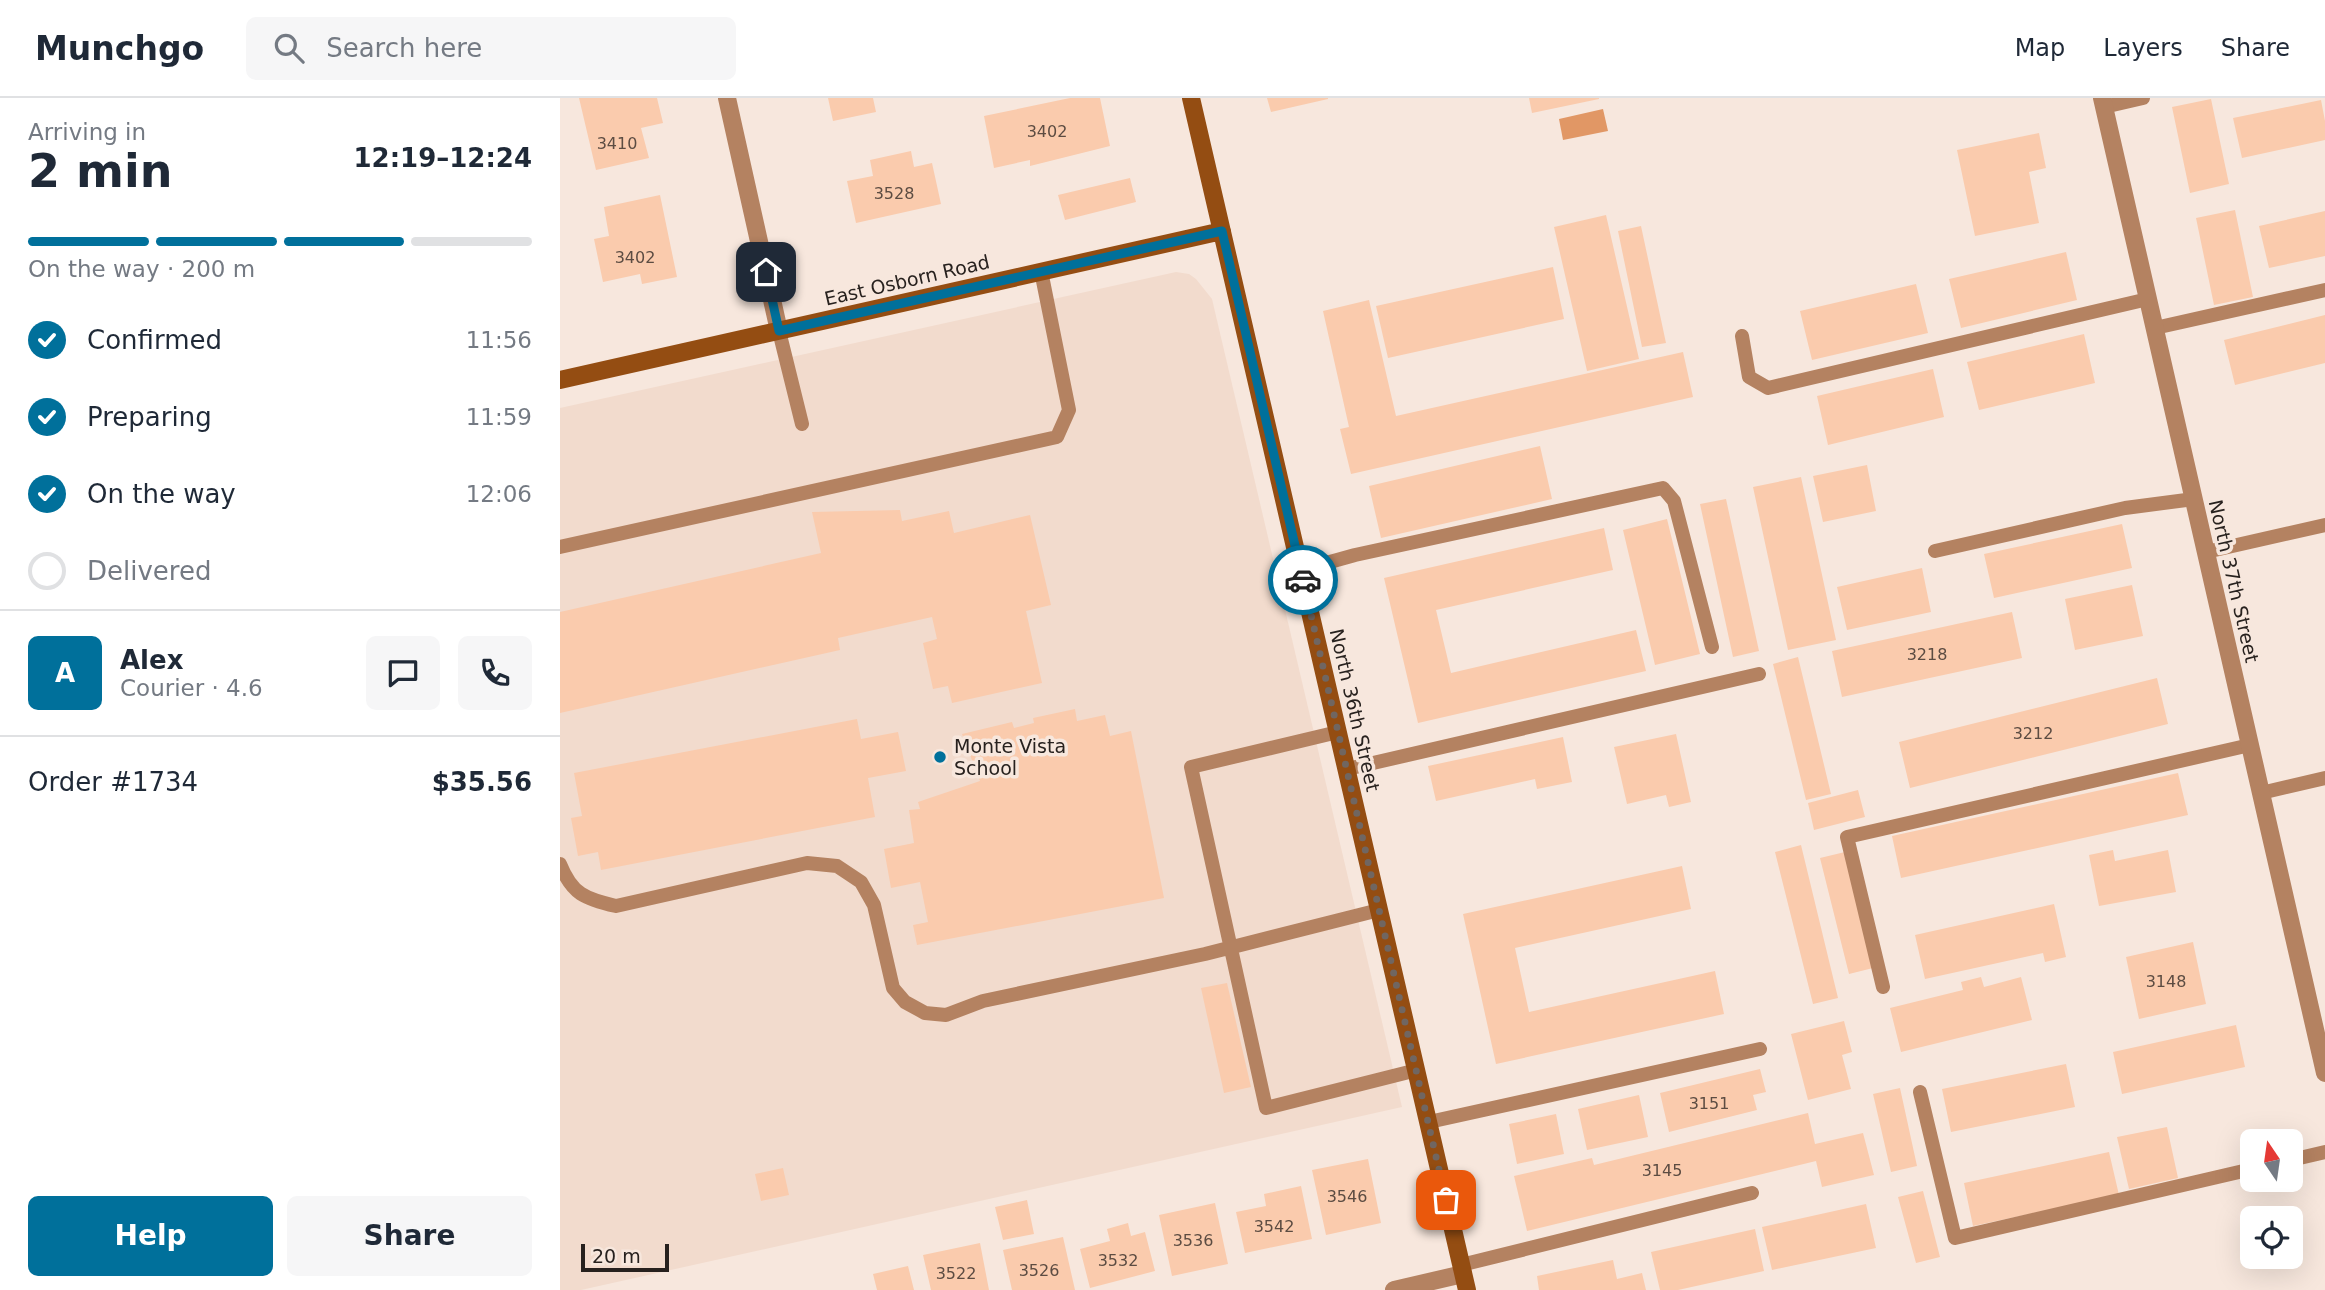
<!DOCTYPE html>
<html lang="en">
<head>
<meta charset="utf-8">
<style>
	:root { --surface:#fff; --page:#f6f6f7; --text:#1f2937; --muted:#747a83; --line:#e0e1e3; --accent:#00709b }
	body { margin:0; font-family:"DejaVu Sans",sans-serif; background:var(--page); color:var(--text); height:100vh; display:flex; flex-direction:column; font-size:26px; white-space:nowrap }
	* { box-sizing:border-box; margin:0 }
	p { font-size:23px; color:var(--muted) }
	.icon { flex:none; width:38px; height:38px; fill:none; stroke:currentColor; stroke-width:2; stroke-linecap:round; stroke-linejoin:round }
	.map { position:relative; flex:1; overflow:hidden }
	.drawer { display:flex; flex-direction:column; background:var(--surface); width:560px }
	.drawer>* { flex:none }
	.needle { width:46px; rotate:347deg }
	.buttons { position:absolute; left:1680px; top:1031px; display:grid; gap:14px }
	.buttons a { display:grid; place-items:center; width:63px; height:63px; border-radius:10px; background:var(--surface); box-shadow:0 7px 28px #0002; font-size:35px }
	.scale { position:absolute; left:21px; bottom:18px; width:88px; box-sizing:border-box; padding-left:7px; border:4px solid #27211e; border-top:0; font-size:19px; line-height:24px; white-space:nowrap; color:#27211e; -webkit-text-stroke:5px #f7e7dd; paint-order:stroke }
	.pin { position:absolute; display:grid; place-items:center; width:60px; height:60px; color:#fff; margin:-30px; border-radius:14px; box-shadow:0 4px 10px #0006 }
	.courier { position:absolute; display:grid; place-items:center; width:70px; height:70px; margin:-35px; border:5px solid #00709b; border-radius:50%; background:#fff; color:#222; box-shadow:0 2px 9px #0007 }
	.headline em { font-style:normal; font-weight:700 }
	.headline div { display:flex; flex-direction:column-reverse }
	.headline { display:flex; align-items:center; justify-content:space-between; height:119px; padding:0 28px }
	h1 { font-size:46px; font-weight:700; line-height:52px }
	.bar { display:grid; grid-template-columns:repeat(4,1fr); gap:10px 7px; align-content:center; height:84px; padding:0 28px }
	.bar i { height:9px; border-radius:5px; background:var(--line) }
	.bar .on { background:var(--accent) }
	.bar p { grid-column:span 4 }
	.line { display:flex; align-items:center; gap:18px; padding:0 28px; border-top:2px solid var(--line) }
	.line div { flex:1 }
	.round { display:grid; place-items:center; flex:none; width:74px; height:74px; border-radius:10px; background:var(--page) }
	ol { padding:0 28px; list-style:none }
	li { display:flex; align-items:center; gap:21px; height:77px }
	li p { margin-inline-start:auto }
	li .icon { padding:7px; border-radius:50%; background:var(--accent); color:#fff; stroke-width:4 }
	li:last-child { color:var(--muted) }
	li i { width:38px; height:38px; border:4px solid var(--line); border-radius:50% }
	.primary-button { display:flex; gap:14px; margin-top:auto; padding:14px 28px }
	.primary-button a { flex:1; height:80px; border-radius:10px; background:var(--accent); color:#fff; font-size:28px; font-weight:700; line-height:80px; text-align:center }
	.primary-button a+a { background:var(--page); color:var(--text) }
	header { display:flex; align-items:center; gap:42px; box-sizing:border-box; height:98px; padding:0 35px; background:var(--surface); border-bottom:2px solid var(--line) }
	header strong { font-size:33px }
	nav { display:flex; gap:38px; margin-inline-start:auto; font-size:24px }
	.search { width:490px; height:63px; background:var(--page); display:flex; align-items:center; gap:18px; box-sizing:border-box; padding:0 24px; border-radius:10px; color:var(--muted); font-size:26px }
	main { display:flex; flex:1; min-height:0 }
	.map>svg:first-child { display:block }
	.built { fill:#f2dbcd }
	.water { fill:#e19765 }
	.building { fill:#facbad }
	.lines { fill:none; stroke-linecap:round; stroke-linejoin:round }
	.service { stroke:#b48261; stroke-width:14 }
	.minor { stroke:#b48261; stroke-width:18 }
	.secondary { stroke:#944d12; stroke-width:18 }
	.done { stroke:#706661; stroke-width:7; stroke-dasharray:0 12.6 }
	.route { stroke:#00709b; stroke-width:9 }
	.poi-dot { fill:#00709b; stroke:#f7e7dd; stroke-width:2.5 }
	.labels { text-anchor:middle; stroke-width:7; stroke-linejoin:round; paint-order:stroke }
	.number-label { font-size:16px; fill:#5c4c42 }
	.street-label { font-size:19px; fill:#27211e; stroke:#f7e7dd }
	.poi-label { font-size:19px; fill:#27211e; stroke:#f7e7dd; text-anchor:start }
</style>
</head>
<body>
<header>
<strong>Munchgo</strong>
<div class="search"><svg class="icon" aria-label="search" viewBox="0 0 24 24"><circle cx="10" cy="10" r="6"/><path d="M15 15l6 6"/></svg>Search here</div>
<nav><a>Map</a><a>Layers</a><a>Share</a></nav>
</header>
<main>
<section class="drawer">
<div class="headline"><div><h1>2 min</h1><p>Arriving in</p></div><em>12:19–12:24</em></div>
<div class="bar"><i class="on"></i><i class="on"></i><i class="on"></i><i></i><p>On the way · 200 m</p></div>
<ol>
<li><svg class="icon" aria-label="check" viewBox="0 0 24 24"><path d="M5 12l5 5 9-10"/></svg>Confirmed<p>11:56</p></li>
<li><svg class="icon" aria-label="check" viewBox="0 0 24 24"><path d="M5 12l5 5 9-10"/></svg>Preparing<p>11:59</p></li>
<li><svg class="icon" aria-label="check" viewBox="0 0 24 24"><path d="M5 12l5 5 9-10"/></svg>On the way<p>12:06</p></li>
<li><i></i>Delivered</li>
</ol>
<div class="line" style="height:126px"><b class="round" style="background:var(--accent);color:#fff">A</b><div><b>Alex</b><p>Courier · 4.6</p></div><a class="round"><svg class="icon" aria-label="chat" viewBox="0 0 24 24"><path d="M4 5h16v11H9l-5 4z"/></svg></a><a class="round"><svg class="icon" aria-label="phone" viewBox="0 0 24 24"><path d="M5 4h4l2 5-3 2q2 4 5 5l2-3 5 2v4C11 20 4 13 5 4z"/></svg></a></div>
<div class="line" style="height:91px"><div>Order #1734</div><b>$35.56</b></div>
<div class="primary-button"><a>Help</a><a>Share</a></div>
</section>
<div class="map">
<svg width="1765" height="1192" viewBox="0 0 1765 1192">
	<rect width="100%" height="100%" fill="#f7e7dd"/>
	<!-- built -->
	<path class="built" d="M 616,174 L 629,176 L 636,181 L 652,201 L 842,1009 L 21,1192 L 0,1192 L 0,310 Z"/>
	<!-- water -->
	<path class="water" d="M 1043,11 L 1048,33 L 1003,42 L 999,21 Z"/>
	<!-- building -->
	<path class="building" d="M 19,0 L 97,0 L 103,25 L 81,30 L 89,60 L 36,72 Z
		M 268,0 L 313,0 L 316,14 L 273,23 Z
		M 510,0 L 540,0 L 550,48 L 470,68 L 470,62 L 434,70 L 424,18 Z
		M 707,0 L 768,0 L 768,1 L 711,14 Z
		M 969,0 L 1039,0 L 1039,1 L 972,15 Z
		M 1651,1 L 1669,86 L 1630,95 L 1612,9 Z
		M 1761,2 L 1765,23 L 1765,42 L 1682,60 L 1673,20 Z
		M 1479,35 L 1486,70 L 1469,74 L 1479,125 L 1415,138 L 1397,52 Z
		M 351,53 L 354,69 L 372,65 L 381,106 L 296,125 L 287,83 L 313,78 L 310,62 Z
		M 570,80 L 576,104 L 505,122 L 498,97 Z
		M 100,97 L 117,179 L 82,186 L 80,176 L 43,184 L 34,141 L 49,138 L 44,109 Z
		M 1675,112 L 1693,199 L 1654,207 L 1636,120 Z
		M 1765,113 L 1765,158 L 1709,170 L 1699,128 Z
		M 1046,117 L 1079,261 L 1027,273 L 994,129 Z
		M 1081,128 L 1106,245 L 1082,249 L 1058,133 Z
		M 1506,154 L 1517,202 L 1401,230 L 1389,181 Z
		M 993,169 L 1004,221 L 828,260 L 816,208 Z
		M 1356,186 L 1368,235 L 1252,262 L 1240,213 Z
		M 809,202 L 836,318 L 1123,254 L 1133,299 L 791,376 L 780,331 L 789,329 L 763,213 Z
		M 1765,217 L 1765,265 L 1675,287 L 1664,242 Z
		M 1524,236 L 1535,285 L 1419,312 L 1407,264 Z
		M 1373,271 L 1384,319 L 1268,347 L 1257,298 Z
		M 980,348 L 992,401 L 821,440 L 809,388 Z
		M 1307,367 L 1316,413 L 1263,424 L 1253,378 Z
		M 1241,379 L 1276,542 L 1228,552 L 1193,389 Z
		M 1166,401 L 1199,553 L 1173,559 L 1140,406 Z
		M 340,412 L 342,423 L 389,413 L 394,435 L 470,417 L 491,507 L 466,513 L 482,585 L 392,605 L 388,588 L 373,591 L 363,545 L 377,541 L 372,519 L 278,540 L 280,552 L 0,615 L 0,514 L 261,455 L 252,414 Z
		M 1107,421 L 1140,556 L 1095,567 L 1063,432 Z
		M 1562,426 L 1572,470 L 1434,500 L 1424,456 Z
		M 1044,430 L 1053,472 L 876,512 L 891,575 L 1076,532 L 1086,573 L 858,625 L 824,480 Z
		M 1362,470 L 1371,514 L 1287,532 L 1277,489 Z
		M 1572,487 L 1583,538 L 1515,552 L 1505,501 Z
		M 1452,514 L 1462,560 L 1282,599 L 1272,553 Z
		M 1238,559 L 1271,696 L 1246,702 L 1213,566 Z
		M 1597,580 L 1608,626 L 1350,690 L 1339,644 Z
		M 515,611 L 517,623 L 545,617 L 550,638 L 571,633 L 604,800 L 357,847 L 353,827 L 368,824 L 360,784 L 331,790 L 324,751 L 354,745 L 349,712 L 360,711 L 358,704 L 420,683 L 402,636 L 452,624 L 454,630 L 474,625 L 473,620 Z
		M 297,621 L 301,641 L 338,634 L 346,673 L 308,680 L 315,719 L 41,772 L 38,754 L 18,758 L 11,720 L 22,718 L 14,675 Z
		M 1116,636 L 1131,704 L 1109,709 L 1106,697 L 1067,706 L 1054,649 Z
		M 1003,639 L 1012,684 L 977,691 L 975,681 L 876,703 L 868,668 Z
		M 1618,675 L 1628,717 L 1341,780 L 1332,738 Z
		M 1298,692 L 1305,719 L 1254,732 L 1248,705 Z
		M 1241,747 L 1278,900 L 1253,906 L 1215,754 Z
		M 1553,752 L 1555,763 L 1608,752 L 1616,794 L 1539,808 L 1529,757 Z
		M 1285,754 L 1313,870 L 1289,876 L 1260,760 Z
		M 1122,768 L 1131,811 L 955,850 L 969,914 L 1155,873 L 1164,916 L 936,966 L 903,816 Z
		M 1494,806 L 1506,859 L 1485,864 L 1483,855 L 1365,881 L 1355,837 Z
		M 1633,844 L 1646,906 L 1579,921 L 1566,859 Z
		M 1421,879 L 1424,889 L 1461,879 L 1472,922 L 1341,954 L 1330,910 L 1403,892 L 1401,884 Z
		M 667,885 L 691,989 L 664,995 L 641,890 Z
		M 1284,923 L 1292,954 L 1282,957 L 1291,991 L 1248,1002 L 1231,936 Z
		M 1676,927 L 1685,969 L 1562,996 L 1553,954 Z
		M 1506,966 L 1515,1009 L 1391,1034 L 1382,991 Z
		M 1200,971 L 1206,994 L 1193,997 L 1197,1012 L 1109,1034 L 1100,995 Z
		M 1340,990 L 1357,1068 L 1331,1074 L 1313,996 Z
		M 1079,997 L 1088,1039 L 1027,1052 L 1018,1011 Z
		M 1248,1015 L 1255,1046 L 1303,1035 L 1314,1077 L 1262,1089 L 1256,1063 L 967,1133 L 954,1078 L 1032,1060 L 1034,1067 Z
		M 996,1016 L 1004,1056 L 957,1066 L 949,1026 Z
		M 1607,1029 L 1618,1080 L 1569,1091 L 1557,1039 Z
		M 1549,1054 L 1559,1097 L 1413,1128 L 1404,1085 Z
		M 808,1061 L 821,1125 L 766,1137 L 752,1072 Z
		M 223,1070 L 229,1097 L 201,1103 L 195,1076 Z
		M 741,1088 L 752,1141 L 685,1155 L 676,1114 L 706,1108 L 704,1096 Z
		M 1363,1093 L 1380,1159 L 1356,1165 L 1338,1099 Z
		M 467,1102 L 474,1136 L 443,1142 L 435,1109 Z
		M 655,1105 L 668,1166 L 612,1178 L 599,1117 Z
		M 1306,1106 L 1316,1150 L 1212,1172 L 1202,1129 Z
		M 568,1125 L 571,1138 L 585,1134 L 595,1173 L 530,1190 L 520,1151 L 550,1143 L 547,1131 Z
		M 1195,1131 L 1204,1173 L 1118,1192 L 1100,1192 L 1091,1154 Z
		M 503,1139 L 515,1192 L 452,1192 L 443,1152 Z
		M 420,1145 L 429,1192 L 371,1192 L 363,1157 Z
		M 1053,1162 L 1057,1181 L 1082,1175 L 1086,1192 L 979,1192 L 977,1178 Z
		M 348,1168 L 354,1192 L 317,1192 L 313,1176 Z"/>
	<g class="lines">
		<!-- service -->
		<path class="service" d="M 1544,9 L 1583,0
			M 1595,230 L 1765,192
			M 219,233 L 242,326
			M 1182,238 L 1189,279 L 1208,290 L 1588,201
			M 0,449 L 497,339 L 509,312 L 481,173
			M 1375,453 L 1565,410 L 1634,401
			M 1646,454 L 1765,427
			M 741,472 L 795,457 L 1103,390 L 1114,403 L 1152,549
			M 778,634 L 631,669 L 706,1010 L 857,972
			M 787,671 L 1199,576
			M 1701,695 L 1765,680
			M 0,766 C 12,796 25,801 56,808 L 247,765 L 277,768 L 301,784 L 314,807 L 333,890 L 345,904 L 365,915 L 386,917 L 423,903 L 645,856 L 819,812
			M 1323,889 L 1287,739 L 1690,647
			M 1360,994 L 1395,1140 L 1692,1071
			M 869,1024 L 1200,951
			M 1731,1062 L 1765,1054
			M 901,1167 L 1192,1095"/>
		<!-- minor -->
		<path class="minor" d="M 167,0 L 219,233
			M 1542,0 L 1765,975
			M 834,1192 L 903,1176"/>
		<!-- secondary -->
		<path class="secondary" d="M 631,0 L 907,1192
			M 0,282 L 662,133"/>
	</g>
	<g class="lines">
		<!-- done -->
		<path class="done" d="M 743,482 L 886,1102"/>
		<!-- route -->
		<path class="route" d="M 206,174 L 219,233 L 662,133 L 743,482"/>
	</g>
	<!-- markers -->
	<circle class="poi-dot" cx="380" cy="659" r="7"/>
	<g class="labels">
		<!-- number labels -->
		<g class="number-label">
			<text x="487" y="39">3402</text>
			<text x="57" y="51">3410</text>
			<text x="334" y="101">3528</text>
			<text x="75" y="165">3402</text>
			<text x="1367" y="562">3218</text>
			<text x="1473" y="641">3212</text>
			<text x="1606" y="889">3148</text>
			<text x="1149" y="1011">3151</text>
			<text x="1102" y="1078">3145</text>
			<text x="787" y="1104">3546</text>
			<text x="714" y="1134">3542</text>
			<text x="633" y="1148">3536</text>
			<text x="558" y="1168">3532</text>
			<text x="479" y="1178">3526</text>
			<text x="396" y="1181">3522</text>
		</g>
		<!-- street labels -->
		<g class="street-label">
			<text transform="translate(347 182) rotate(-13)" y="7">East Osborn Road</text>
			<text transform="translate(1674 483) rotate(77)" y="7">North 37th Street</text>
			<text transform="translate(795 612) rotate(77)" y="7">North 36th Street</text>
		</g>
		<!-- poi labels -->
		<g class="poi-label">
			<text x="394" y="655">Monte Vista<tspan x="394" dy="22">School</tspan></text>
		</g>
	</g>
</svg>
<div class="buttons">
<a><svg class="needle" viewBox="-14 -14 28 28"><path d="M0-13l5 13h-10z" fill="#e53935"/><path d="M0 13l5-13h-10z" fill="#747a83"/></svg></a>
<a><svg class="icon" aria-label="locate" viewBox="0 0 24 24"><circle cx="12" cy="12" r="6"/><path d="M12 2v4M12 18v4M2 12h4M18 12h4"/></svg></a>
</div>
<div class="scale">20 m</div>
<div class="pin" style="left:886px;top:1102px;background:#ea580c"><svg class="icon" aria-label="bag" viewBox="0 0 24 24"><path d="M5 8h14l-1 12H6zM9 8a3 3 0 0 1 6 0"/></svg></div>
<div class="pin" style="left:206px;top:174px;background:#1f2937"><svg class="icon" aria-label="home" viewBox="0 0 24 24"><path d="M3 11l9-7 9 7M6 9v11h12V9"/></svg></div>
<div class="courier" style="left:743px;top:482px"><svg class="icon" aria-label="car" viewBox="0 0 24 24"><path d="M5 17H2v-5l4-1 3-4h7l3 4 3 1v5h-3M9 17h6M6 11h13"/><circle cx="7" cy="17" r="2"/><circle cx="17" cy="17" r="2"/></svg></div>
</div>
</main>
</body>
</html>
